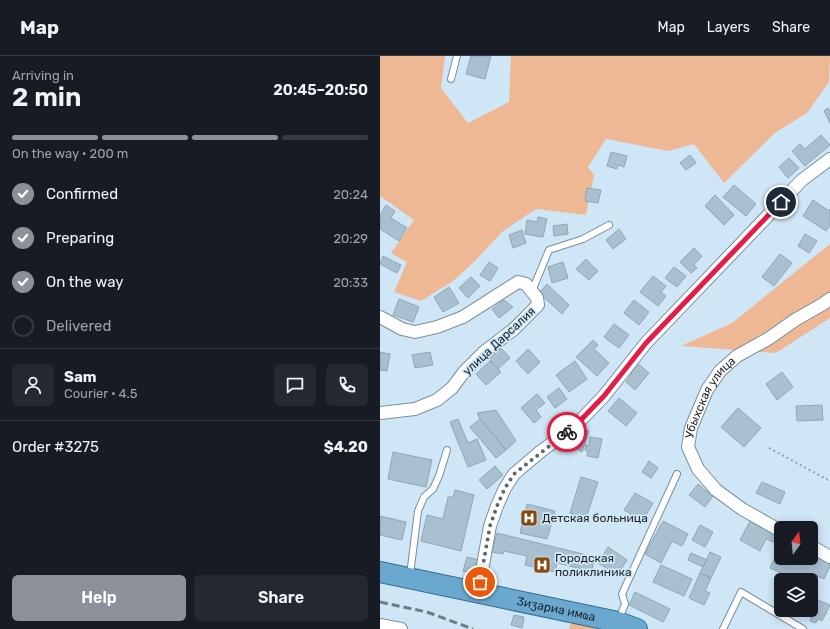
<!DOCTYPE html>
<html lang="en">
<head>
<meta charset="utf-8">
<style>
	:root { --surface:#171b24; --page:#242831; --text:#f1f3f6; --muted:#9ea1a6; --line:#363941; --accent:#8c9099 }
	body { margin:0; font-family:Rubik,sans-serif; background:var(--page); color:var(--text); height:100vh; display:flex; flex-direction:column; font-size:15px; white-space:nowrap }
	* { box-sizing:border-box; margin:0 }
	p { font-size:13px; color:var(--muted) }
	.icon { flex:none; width:22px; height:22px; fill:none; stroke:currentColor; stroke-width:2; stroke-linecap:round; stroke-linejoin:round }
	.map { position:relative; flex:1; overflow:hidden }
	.side { display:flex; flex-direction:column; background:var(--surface); width:380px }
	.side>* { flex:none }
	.needle { width:26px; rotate:15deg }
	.buttons { position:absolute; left:394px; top:465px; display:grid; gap:8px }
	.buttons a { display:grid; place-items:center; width:44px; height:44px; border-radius:6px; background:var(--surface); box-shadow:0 2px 10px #0003; font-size:20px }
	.pin { position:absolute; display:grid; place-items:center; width:34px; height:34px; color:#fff; margin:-17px; border:2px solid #fff; border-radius:50%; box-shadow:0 1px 4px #0007 }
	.courier { position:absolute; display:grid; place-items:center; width:40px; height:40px; margin:-20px; border:3px solid #e11d48; border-radius:50%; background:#fff; color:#222; box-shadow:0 1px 5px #0007 }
	.summary em { font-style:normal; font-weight:600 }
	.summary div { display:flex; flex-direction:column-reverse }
	.summary { display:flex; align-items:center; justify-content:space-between; height:68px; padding:0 12px }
	h1 { font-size:26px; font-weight:600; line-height:30px }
	.bar { display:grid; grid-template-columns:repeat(4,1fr); gap:6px 4px; align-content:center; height:48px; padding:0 12px }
	.bar i { height:5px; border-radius:3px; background:var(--line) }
	.bar .current { background:var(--accent) }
	.bar p { grid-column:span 4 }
	.line { display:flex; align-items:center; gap:10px; padding:0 12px; border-top:1px solid var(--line) }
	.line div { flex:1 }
	.round { display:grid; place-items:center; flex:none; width:42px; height:42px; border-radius:6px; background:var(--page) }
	ol { padding:0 12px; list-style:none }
	li { display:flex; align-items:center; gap:12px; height:44px }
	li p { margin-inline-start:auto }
	li .icon { padding:4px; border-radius:50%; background:var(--accent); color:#fff; stroke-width:4 }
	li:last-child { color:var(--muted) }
	li i { width:22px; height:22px; border:2px solid var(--line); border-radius:50% }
	.cta { display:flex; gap:8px; margin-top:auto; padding:8px 12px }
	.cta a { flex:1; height:46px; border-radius:6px; background:var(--accent); color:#fff; font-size:16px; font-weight:600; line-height:46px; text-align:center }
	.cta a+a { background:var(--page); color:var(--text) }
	header { display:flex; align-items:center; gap:24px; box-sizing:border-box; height:56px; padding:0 20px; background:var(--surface); border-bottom:1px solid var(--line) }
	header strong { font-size:19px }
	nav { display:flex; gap:22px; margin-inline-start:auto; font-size:14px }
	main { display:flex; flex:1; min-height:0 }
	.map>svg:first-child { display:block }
	.green { fill:#efb894 }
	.building { fill:#a9c0d1; stroke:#90a6b6 }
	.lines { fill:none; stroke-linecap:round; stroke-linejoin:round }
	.service-casing { stroke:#798f9e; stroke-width:8 }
	.minor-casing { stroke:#798f9e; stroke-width:14 }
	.trunk-casing { stroke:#366c8d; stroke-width:22 }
	.path { stroke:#8ea0ad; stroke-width:2; stroke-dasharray:2 3; stroke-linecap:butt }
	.service { stroke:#fff; stroke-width:6 }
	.minor { stroke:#fff; stroke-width:12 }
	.trunk { stroke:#6aa8cf; stroke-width:20 }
	.rail { stroke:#6d7d88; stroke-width:3; stroke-dasharray:8 4; stroke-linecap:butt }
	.done { stroke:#5a6872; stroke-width:4; stroke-dasharray:0 7.2 }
	.route { stroke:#e11d48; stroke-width:5 }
	.labels { text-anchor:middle; stroke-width:3.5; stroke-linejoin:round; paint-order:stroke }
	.street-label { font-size:12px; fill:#1b242a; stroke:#cfe6f7 }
	.poi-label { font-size:12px; fill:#1b242a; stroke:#cfe6f7; text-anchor:start }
</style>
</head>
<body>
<header>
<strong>Map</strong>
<nav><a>Map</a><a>Layers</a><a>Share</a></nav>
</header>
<main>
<section class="side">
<div class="summary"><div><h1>2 min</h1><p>Arriving in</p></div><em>20:45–20:50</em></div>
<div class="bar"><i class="current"></i><i class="current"></i><i class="current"></i><i></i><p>On the way · 200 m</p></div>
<ol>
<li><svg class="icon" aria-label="check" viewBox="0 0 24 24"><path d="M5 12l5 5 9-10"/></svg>Confirmed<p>20:24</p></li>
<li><svg class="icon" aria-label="check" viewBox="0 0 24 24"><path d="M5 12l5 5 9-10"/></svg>Preparing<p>20:29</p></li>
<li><svg class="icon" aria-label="check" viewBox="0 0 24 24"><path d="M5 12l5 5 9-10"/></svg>On the way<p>20:33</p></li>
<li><i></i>Delivered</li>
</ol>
<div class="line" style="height:72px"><a class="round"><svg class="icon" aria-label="person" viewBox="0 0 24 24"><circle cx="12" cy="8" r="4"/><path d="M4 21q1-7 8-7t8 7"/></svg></a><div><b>Sam</b><p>Courier · 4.5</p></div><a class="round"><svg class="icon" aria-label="chat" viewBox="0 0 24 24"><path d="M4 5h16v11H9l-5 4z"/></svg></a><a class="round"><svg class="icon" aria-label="phone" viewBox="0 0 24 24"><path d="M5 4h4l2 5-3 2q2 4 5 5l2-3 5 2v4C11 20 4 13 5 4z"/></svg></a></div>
<div class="line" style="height:52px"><div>Order #3275</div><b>$4.20</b></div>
<div class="cta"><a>Help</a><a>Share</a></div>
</section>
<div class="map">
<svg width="450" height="573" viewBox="0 0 450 573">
	<rect width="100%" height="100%" fill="#cfe6f7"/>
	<!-- green -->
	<path class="green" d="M 0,0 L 65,0 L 61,32 L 88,67 L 129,46 L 131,0 L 450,0 L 449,26 L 427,57 L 396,76 L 344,127 L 314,88 L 288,95 L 226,83 L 208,111 L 214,119 L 206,159 L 156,153 L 123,175 L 94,206 L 73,225 L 41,245 L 14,236 L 27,206 L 11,197 L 34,164 L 0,140 Z
		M 450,188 L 450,262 L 396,297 L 301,290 L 352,267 Z
		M 192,563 L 226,573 L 189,573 Z"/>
	<!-- building -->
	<path class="building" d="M 91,0 L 111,0 L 105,23 L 86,18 Z
		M 448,52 L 450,55 L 450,67 L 444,55 Z
		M 441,79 L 450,89 L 425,110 L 412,95 L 420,88 L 425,93 Z
		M 231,96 L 247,100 L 244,111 L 238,109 L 237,113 L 227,110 Z
		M 310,99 L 316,107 L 306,114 L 300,107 Z
		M 409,102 L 419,112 L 408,122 L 399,111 Z
		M 354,129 L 376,148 L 366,160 L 343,141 Z
		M 207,132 L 221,134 L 218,147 L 205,145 Z
		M 335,139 L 354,159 L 344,169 L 325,150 Z
		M 433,144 L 449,155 L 450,153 L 450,169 L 446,175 L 423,160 Z
		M 6,149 L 15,155 L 11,162 L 27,172 L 19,185 L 0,173 L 0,159 Z
		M 158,161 L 167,163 L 163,181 L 145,178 L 147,164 L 157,166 Z
		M 187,168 L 188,178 L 174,180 L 173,170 Z
		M 239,173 L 246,183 L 233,193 L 226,184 Z
		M 142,174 L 146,187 L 133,192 L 129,179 Z
		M 425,178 L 437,185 L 429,197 L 418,190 Z
		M 314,192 L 322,200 L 314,209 L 317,212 L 311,217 L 300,206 Z
		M 400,198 L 412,207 L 394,230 L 382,221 Z
		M 3,200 L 21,209 L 17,217 L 0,208 Z
		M 206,203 L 218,215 L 209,224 L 196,213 Z
		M 109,206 L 118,212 L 110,225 L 100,219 Z
		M 183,206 L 188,222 L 172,227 L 168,211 Z
		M 294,211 L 306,220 L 297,231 L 285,222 Z
		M 273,220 L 286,230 L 281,236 L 286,240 L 278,250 L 260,236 Z
		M 91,221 L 100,230 L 88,242 L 79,232 Z
		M 167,228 L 189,249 L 182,258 L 159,237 Z
		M 69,231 L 79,247 L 63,256 L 54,241 Z
		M 19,243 L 39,251 L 33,266 L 13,259 Z
		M 124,244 L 133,251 L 119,262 L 112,253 Z
		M 254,244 L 269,256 L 259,269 L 244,257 Z
		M 234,268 L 249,279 L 239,292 L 224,281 Z
		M 213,284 L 218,289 L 214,293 L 229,307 L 217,320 L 196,301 Z
		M 121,292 L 130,302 L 118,313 L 109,303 Z
		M 148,293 L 160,306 L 148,318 L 136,305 Z
		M 0,296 L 10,298 L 7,315 L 0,314 Z
		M 50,296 L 53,309 L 35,312 L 32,299 Z
		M 110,305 L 121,316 L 106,329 L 96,318 Z
		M 195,305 L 207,323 L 189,336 L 176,319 Z
		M 257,307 L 269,317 L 255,334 L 246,326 L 252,317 L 250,315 Z
		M 402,316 L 413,331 L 397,344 L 386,328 Z
		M 179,332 L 187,343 L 175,352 L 167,341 Z
		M 157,338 L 165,347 L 156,354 L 161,361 L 154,367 L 141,352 Z
		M 239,342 L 257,357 L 246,370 L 228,355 Z
		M 442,349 L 443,364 L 417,365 L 416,350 Z
		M 358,352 L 381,372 L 364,391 L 341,371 Z
		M 116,354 L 136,385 L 126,394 L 100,363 L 97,357 Z
		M 78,363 L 88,387 L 97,383 L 106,404 L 88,411 L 70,366 Z
		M 100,363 L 126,394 L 116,402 L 90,371 Z
		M 198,371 L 209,375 L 202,396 L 185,385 Z
		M 210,381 L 222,383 L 218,402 L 207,400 L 208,395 L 205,394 L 206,389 L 209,390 Z
		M 13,396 L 52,404 L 46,431 L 8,423 Z
		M 269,405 L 278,412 L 271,422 L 262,416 Z
		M 115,410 L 123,419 L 107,433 L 99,424 Z
		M 201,421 L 218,426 L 206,462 L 190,457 Z
		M 382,426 L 405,436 L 400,448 L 376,437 Z
		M 318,428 L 333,440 L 325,451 L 309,439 Z
		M 75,434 L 94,439 L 81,495 L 41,485 L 47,459 L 63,463 L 68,441 L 73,441 Z
		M 255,437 L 273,447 L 266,459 L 263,457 L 260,464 L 244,454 Z
		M 147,448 L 175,455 L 167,483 L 140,477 Z
		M 0,460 L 26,466 L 22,484 L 0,479 Z
		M 283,465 L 308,478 L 302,490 L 292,485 L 281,507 L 265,498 Z
		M 370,465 L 397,479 L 393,486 L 386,483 L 380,495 L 360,484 Z
		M 320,469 L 333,476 L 325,491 L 312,484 Z
		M 117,477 L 215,501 L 210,520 L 201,518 L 202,513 L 177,507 L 175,516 L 145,509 L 147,500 L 124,495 L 123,498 L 112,496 Z
		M 401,487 L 401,502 L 416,502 L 420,504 L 421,502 L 431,502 L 431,497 L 450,506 L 450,510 L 444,523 L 435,519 L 431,527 L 431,524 L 400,525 L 403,518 L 390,512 Z
		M 228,491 L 247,504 L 237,519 L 218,507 Z
		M 330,496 L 341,501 L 331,522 L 320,517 Z
		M 311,497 L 327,504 L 323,511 L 308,504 Z
		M 87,501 L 99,504 L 96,518 L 83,515 Z
		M 281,509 L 312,523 L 304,540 L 273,526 Z
		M 320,517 L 331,522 L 325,535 L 330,537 L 324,549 L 309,542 Z
		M 255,536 L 290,553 L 283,566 L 249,549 Z
		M 438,544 L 450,549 L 442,565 L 438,563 L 436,567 L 430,565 Z
		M 134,559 L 144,561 L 142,572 L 131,569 Z"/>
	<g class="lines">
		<!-- service casing -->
		<g class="service-casing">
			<path id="service" d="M 71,23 L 77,0
				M 152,235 L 169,194 L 203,183 L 229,169
				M 30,519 L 38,455 L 44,441 L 53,433 L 59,420 L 67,394
				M 239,563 L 245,548 L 242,538 L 297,418
				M 343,573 L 361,536 L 423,573"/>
		</g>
		<!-- minor casing -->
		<g class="minor-casing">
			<g id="minor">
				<path d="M 0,261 L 22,273 L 35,276 L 57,271 L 83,261 L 138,226 L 146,228 L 157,242 L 158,249 L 134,273 L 104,296 L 84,316 L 72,332 L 57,344 L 35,353 L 0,357"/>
				<path id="s1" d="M 401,475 L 362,453 L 336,434 L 318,413 L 308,391 L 311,372 L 327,334 L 340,315 L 357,300 L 388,283 L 415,264 L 443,248 L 450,243"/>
				<path d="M 431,490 L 450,501"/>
				<path d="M 98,537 L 110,470 L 117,450 L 125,432 L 134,418 L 160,396 L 196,369 L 224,340 L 266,287 L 422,124 L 450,103"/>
				<path d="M 0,569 L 21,573"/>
			</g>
		</g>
		<!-- trunk casing -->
		<g class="trunk-casing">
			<g id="trunk">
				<path id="s2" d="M 0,516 L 238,566 L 257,573"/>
			</g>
		</g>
		<!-- path -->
		<path class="path" d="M 389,392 L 450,425"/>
		<!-- service -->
		<use href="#service" class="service"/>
		<!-- minor -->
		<use href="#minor" class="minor"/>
		<!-- trunk -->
		<use href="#trunk" class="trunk"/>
		<!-- rail -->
		<path class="rail" d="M 0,546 L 47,556 L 93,573"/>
	</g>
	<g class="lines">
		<!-- done -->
		<path class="done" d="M 100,526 L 110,470 L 117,450 L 125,432 L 134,418 L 187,376"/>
		<!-- route -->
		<path class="route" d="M 187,376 L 196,369 L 224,340 L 266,287 L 401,146"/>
	</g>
	<!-- icons -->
	<defs>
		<g id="hospital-square" transform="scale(0.9)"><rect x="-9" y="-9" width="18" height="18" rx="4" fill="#87470f" stroke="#cfe6f7"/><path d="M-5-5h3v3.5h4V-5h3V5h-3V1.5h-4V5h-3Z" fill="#fff"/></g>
	</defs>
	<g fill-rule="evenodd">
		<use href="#hospital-square" x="149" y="462"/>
		<use href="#hospital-square" x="162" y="509"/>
	</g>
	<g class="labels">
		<!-- street labels -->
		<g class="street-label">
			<text transform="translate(119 285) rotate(-43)" y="4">улица Дарсалия</text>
			<text dy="4" stroke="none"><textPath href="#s1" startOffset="184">Убыхская улица</textPath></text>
			<text dy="4" stroke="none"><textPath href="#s2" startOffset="180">Ӡиӡариа имҩа</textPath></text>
		</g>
		<!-- poi labels -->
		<g class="poi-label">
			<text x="162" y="466">Детская больница</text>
			<text x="175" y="506">Городская<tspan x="175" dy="14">поликлиника</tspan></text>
		</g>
	</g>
</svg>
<div class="buttons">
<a><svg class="needle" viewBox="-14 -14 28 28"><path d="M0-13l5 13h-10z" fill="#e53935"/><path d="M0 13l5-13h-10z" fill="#9ea1a6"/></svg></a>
<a><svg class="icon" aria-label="layers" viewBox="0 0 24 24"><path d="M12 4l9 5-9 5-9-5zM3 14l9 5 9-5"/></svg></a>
</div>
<div class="pin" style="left:100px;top:526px;background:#ea580c"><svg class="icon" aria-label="bag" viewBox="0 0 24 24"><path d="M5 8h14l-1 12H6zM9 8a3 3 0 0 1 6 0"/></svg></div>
<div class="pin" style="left:401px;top:146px;background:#1f2937"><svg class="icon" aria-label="home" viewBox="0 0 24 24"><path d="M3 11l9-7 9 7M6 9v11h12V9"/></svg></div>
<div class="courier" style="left:187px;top:376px"><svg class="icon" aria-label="bike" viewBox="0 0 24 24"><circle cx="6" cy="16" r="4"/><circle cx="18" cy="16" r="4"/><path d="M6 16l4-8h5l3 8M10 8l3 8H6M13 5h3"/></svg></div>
</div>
</main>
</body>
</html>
